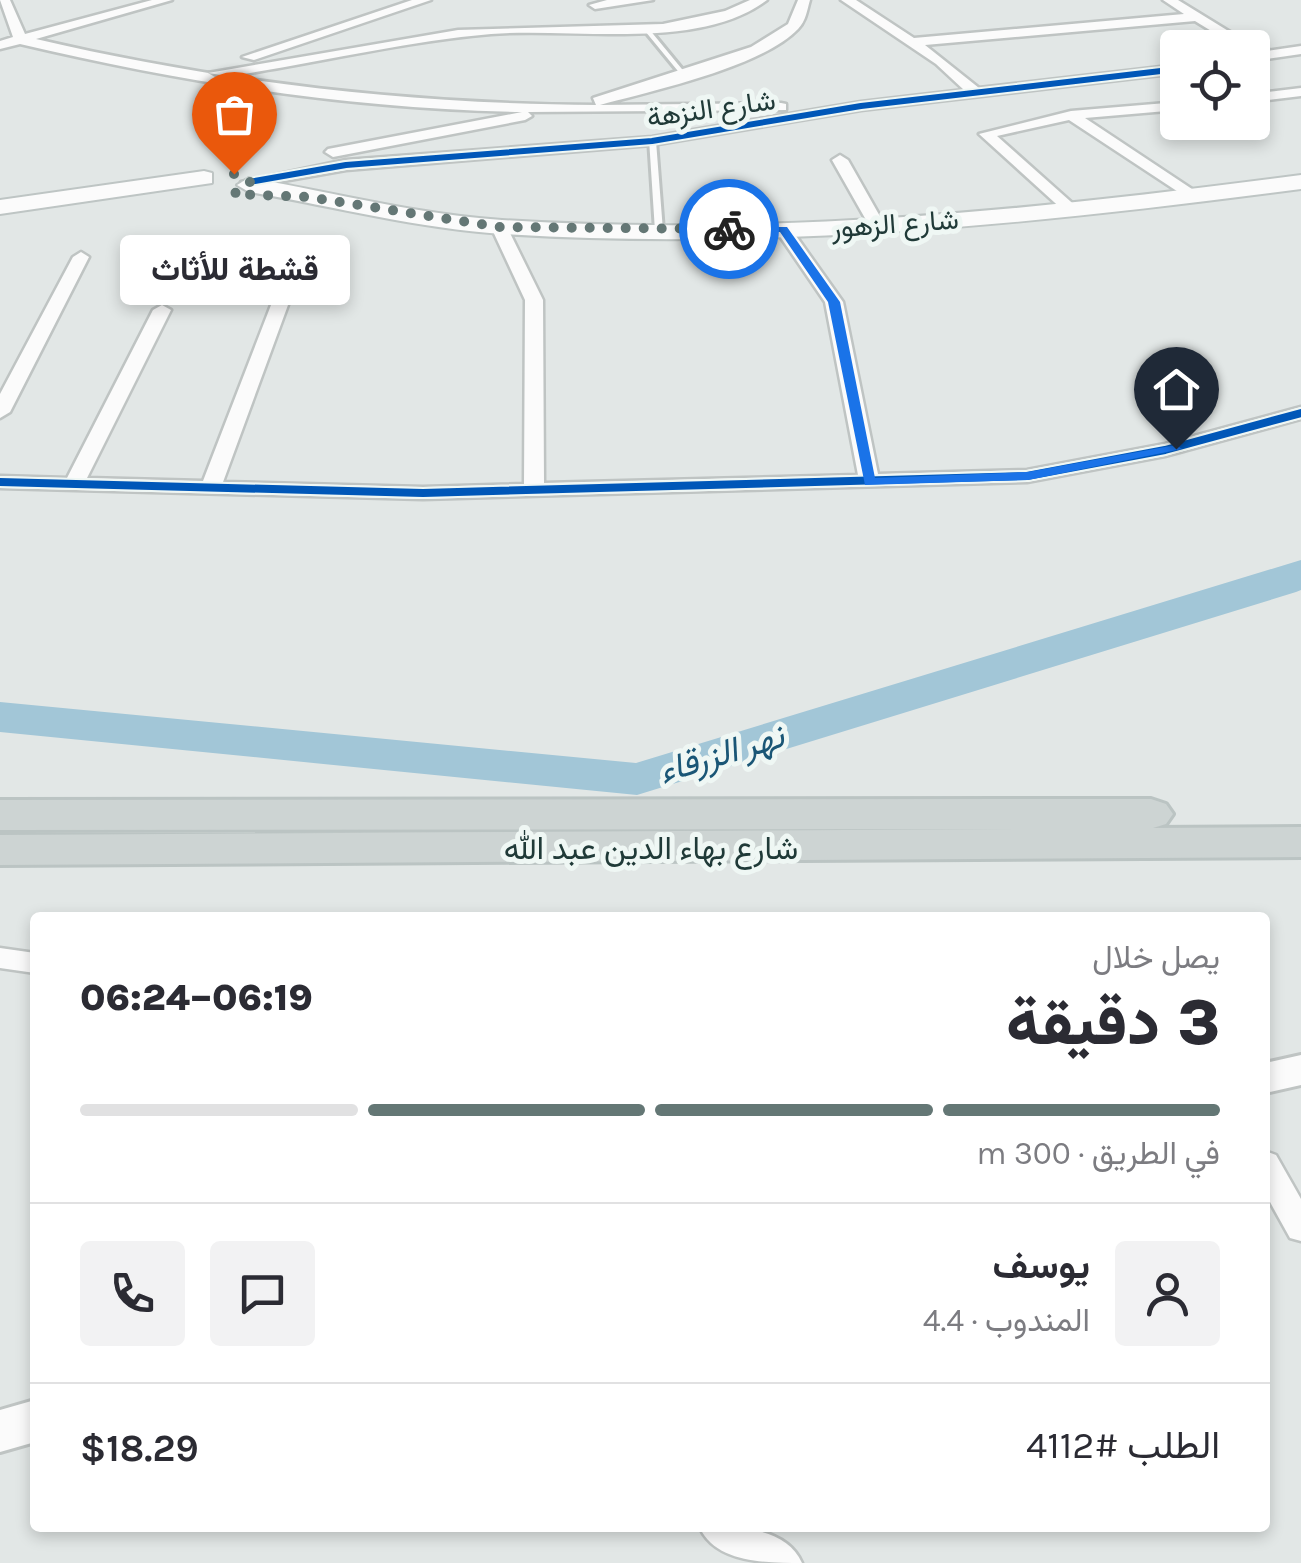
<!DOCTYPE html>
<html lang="ar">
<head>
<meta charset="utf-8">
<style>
	:root { --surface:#fff; --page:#f2f2f3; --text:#2b2b33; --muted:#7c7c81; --line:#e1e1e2; --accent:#647775 }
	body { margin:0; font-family:Karla,Vazirmatn,sans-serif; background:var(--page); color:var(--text); direction:rtl; height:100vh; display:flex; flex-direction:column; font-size:38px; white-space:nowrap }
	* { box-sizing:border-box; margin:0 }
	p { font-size:32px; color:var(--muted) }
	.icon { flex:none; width:55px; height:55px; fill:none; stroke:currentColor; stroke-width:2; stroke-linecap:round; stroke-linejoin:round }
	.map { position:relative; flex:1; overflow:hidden; direction:ltr }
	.panel { position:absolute; left:30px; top:912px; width:1240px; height:620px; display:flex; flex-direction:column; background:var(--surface); border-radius:10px; box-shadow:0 5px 15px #0003; direction:rtl }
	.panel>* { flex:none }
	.fabs { position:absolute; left:1160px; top:30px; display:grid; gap:20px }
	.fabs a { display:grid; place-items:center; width:110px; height:110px; border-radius:10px; background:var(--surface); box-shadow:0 5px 15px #0003; font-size:50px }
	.pin { position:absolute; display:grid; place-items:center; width:85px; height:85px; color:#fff; margin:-102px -42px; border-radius:50% 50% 50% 0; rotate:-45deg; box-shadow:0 0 10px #0007 }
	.pin .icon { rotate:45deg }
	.courier { position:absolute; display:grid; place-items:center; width:100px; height:100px; margin:-50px; border:8px solid #1a73e8; border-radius:50%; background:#fff; color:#222; box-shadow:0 2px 12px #0007 }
	.bubble { position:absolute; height:70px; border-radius:10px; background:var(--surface); box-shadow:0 5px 15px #0003; font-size:32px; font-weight:800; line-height:70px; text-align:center; direction:rtl }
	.summary em { font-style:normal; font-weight:800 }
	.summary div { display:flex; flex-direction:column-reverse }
	.summary { display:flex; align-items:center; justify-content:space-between; height:170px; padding:0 50px }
	h1 { font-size:65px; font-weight:800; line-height:75px }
	.bar { display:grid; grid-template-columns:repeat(4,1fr); gap:15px 10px; align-content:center; height:120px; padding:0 50px }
	.bar i { height:12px; border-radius:8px; background:var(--line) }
	.bar .active { background:var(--accent) }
	.bar p { grid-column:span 4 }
	.line { display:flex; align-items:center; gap:25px; padding:0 50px; border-top:2px solid var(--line) }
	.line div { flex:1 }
	.round { display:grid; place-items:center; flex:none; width:105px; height:105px; border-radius:10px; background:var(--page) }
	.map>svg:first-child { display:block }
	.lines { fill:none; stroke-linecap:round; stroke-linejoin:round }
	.river { fill:#a2c6d7; fill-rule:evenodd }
	.service-casing { stroke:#bfc4c3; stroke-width:6 }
	.minor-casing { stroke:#bfc4c3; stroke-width:5 }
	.tertiary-casing { stroke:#bfc4c3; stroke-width:6 }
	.secondary-casing { stroke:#bec5c4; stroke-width:4 }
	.primary-casing { stroke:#bbc4c3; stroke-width:6 }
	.service { fill:#fbfbfb; fill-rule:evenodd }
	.minor { fill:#fbfbfb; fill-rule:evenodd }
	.tertiary { fill:#fbfbfb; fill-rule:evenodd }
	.secondary { fill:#fbfbfb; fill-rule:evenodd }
	.primary { fill:#cdd4d3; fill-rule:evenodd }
	.cycleway-far1-casing { stroke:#eff7f4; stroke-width:10 }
	.cycleway-casing { stroke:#eff7f4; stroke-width:12 }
	.cycleway-far1 { stroke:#0057b8; stroke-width:6 }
	.cycleway { stroke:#0057b8; stroke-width:8 }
	.route { fill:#1a73e8 }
	.done { stroke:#647775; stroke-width:10; stroke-dasharray:0 18 }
	.labels { text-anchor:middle; stroke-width:10; stroke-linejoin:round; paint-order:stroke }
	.far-street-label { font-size:28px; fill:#203a38; stroke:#eff7f4 }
	.street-label { font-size:32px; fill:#203a38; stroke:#eff7f4 }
	.water-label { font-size:35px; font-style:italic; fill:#1a5676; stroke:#eff7f4 }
</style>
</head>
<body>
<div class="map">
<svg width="1301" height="1563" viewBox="0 0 1301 1563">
	<rect width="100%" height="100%" fill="#e2e7e6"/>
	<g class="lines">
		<!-- river -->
		<path class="river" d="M 1301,560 L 1301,590 L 1296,592 L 637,795 L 0,732 L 0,702 L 636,763 Z"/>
		<!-- service casing -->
		<g class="service-casing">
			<path id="service" d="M 645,29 L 649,29 L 686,74 L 686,76 L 682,76 L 645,31 Z
				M 649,139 L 656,141 L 663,231 L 659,233 L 655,231 Z"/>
		</g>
		<!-- minor casing -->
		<g class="minor-casing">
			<path id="minor" d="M 0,0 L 10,0 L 25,34 L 152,0 L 172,0 L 36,39 C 221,82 405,104 596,105 L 593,98 L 751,47 L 788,24 L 798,0 L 810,0 C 807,10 806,21 798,29 C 762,67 652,91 600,105 L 781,103 L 786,104 L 786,110 L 528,112 L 532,116 L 525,120 L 333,157 L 325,152 L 328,149 L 522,112 C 351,109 186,83 20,44 L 0,49 L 0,41 L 13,37 Z
				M 412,0 L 431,0 L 254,60 L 242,57 Z
				M 607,0 L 653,0 L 595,9 L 589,5 Z
				M 750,0 L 767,0 C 698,52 573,27 491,34 C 410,41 330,60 250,73 L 215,77 L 208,73 L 458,30 L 663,24 L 725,11 Z
				M 841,0 L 856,0 L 914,38 L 1184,14 L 1163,0 L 1178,0 L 1256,48 L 1252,51 L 1252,48 L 1239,48 L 1195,21 L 925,45 L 979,88 L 1178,65 L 1178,73 L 861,110 L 652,145 L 346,170 L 249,187 L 241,182 L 346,160 L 652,137 L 861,102 L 964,90 L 936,64 Z
				M 1301,46 L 1301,54 L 1252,61 L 1252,53 Z
				M 1301,88 L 1301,96 L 1252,102 L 1252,94 Z
				M 1178,102 L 1178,110 L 1085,118 L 1198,193 L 1200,196 L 1192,201 L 1069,120 L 997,136 L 1079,209 L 1065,212 L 979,134 L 1071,111 Z
				M 840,155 L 848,160 L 886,227 L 884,230 L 870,227 L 832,160 Z
				M 499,222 L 507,227 L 543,300 L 544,483 L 858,475 L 825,302 L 775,229 L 783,224 L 789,226 L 843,302 L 878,474 L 1027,470 L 1165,444 L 1301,407 L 1301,419 L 1165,456 L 1027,482 L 423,499 L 0,488 L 0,476 L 67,478 L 153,310 L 162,305 L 171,310 L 87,478 L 203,481 L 290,256 L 298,251 L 306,256 L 223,482 L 423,487 L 524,484 L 525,300 L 491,227 Z
				M 81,252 L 89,257 L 10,412 L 0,418 L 0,394 L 73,257 Z
				M 0,948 L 35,953 L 35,973 L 0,968 Z
				M 1265,1151 L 1276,1155 L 1301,1199 L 1301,1241 L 1290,1238 L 1265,1193 Z
				M 700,1528 C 734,1526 786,1526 802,1563 C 767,1563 716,1563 700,1528 Z"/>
		</g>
		<!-- tertiary casing -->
		<g class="tertiary-casing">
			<path id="tertiary" d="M 1301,1055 L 1301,1085 L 1265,1093 L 1265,1063 Z
				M 35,1400 L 35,1442 L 0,1452 L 0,1410 Z"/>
		</g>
		<!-- secondary casing -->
		<g class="secondary-casing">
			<path id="secondary" d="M 204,171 L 212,173 L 212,183 L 0,214 L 0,200 Z
				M 1301,175 L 1301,189 C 1037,224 769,251 502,234 C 420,229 331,206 249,192 L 237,185 L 249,178 C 331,192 420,215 502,220 C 769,237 1037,210 1301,175 Z"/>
		</g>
		<!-- primary casing -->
		<g class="primary-casing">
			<path id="primary" d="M 1151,799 L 1166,804 L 1173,814 L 1166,824 L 1153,828 L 1301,827 L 1301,857 L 0,865 L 0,835 L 1026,829 L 0,830 L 0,800 Z"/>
		</g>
		<!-- service -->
		<use href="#service" class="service"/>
		<!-- minor -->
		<use href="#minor" class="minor"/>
		<!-- tertiary -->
		<use href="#tertiary" class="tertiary"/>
		<!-- secondary -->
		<use href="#secondary" class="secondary"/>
		<!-- primary -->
		<use href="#primary" class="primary"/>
		<!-- cycleway-far1 casing -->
		<g class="cycleway-far1-casing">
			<path id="cycleway-far1" d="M 249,182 L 346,165 L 652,141 L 861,106 L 1178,69"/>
		</g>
		<!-- cycleway casing -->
		<g class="cycleway-casing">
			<path id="cycleway" d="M 0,482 L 423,493 L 1027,476 L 1165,450 L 1301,413"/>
		</g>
		<!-- cycleway-far1 -->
		<use href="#cycleway-far1" class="cycleway-far1"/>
		<!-- cycleway -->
		<use href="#cycleway" class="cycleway"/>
	</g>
	<!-- route -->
	<path class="route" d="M 725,227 L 787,227 L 840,302 L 875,478 L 1028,472 L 1176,445 L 1182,449 L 1028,480 L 865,485 L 828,302 L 780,232 L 729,233 Z"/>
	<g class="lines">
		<!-- done -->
		<path class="done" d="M 234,174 L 250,182 L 234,194 L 308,197 L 499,227 L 729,229"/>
	</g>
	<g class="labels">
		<!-- far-street labels -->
		<g class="far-street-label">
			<text transform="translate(711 108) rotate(-8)" y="10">شارع النزهة</text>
			<text transform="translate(895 223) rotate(-4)" y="10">شارع الزهور</text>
		</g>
		<!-- street labels -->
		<g class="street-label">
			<text x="651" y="859">شارع بهاء الدين عبد الله</text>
		</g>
		<!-- water labels -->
		<g class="water-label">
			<text transform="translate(721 753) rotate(-17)" y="12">نهر الزرقاء</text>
		</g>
	</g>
</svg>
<div class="fabs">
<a><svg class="icon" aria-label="locate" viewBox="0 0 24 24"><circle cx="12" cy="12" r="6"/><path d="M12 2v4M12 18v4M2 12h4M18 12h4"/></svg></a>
</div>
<div class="pin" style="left:234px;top:174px;background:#ea580c"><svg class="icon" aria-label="bag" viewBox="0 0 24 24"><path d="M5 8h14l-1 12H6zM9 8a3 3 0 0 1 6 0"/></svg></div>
<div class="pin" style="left:1176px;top:449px;background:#1f2937"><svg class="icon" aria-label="home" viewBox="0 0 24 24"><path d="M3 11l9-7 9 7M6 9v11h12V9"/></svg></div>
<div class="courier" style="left:729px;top:229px"><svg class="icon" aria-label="bike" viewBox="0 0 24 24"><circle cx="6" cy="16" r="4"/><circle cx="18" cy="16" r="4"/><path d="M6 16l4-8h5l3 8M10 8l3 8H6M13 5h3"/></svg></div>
<div class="bubble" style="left:120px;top:235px;width:230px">قشطة للأثاث</div>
<section class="panel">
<div class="summary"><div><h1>3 دقيقة</h1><p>يصل خلال</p></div><em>06:19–06:24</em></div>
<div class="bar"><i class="active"></i><i class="active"></i><i class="active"></i><i></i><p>في الطريق · 300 m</p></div>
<div class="line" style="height:180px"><a class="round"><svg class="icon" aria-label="person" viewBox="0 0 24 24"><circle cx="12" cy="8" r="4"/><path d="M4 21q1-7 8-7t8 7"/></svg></a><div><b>يوسف</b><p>المندوب · 4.4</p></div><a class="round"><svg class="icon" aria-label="chat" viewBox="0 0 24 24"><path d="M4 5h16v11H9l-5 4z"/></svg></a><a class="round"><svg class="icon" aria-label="phone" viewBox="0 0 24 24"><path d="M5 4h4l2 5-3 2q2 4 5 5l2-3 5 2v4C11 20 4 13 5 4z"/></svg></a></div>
<div class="line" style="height:130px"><div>الطلب #4112</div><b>$18.29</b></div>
</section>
</div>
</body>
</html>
